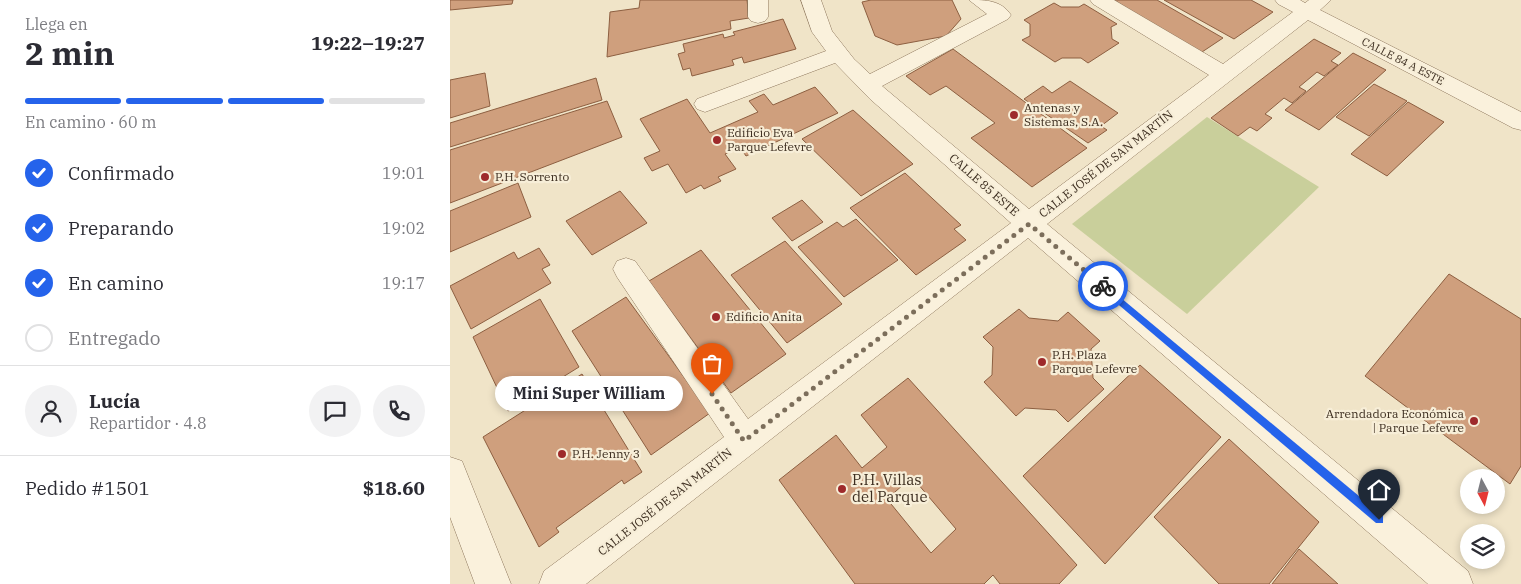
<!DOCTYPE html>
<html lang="es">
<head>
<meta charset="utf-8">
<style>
	:root { --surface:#fff; --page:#f2f2f3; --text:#2b2b33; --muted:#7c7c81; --line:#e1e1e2; --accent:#2563eb }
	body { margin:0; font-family:"IBM Plex Serif",serif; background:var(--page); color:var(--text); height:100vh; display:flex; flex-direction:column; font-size:19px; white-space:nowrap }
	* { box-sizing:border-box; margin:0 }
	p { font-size:16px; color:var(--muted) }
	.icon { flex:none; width:28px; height:28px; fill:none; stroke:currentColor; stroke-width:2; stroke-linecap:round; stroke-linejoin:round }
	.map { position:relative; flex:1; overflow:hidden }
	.panel { display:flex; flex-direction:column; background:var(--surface); width:450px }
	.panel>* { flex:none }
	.needle { width:32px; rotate:173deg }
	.buttons { position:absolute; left:1010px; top:469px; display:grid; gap:10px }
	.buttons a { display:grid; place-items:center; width:45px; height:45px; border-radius:50%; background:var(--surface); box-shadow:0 2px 8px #0003; font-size:25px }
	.pin { position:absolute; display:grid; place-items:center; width:42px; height:42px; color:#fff; margin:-51px -21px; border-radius:50% 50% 50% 0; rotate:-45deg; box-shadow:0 0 5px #0007 }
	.pin .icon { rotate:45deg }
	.courier { position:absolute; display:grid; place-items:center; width:50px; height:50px; margin:-25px; border:4px solid #2563eb; border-radius:50%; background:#fff; color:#222; box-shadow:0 1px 6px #0007 }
	.bubble { position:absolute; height:35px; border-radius:18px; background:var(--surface); box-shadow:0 2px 8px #0003; font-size:16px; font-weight:800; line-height:35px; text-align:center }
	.head em { font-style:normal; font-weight:800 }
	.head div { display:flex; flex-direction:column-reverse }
	.head { display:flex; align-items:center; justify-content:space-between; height:85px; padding:0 25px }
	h1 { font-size:32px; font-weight:800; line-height:38px }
	.bar { display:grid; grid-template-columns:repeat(4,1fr); gap:8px 5px; align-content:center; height:60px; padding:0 25px }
	.bar i { height:6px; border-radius:4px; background:var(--line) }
	.bar .current { background:var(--accent) }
	.bar p { grid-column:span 4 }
	.line { display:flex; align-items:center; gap:12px; padding:0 25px; border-top:1px solid var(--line) }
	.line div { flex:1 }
	.round { display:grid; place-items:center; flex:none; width:52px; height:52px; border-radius:26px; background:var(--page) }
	ol { padding:0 25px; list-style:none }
	li { display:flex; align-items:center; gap:15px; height:55px }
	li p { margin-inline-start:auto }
	li .icon { padding:5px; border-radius:50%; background:var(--accent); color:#fff; stroke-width:4 }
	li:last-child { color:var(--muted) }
	li i { width:28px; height:28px; border:2px solid var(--line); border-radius:50% }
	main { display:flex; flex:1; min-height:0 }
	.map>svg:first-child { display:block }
	.green { fill:#c9cf9b }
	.building { fill:#cf9f7d; stroke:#8d5f41; fill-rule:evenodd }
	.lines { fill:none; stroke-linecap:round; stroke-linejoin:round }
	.minor-casing { stroke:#8d765c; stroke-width:1 }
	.minor { fill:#faf1dc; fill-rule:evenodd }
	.route { fill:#2563eb }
	.done { stroke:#7c6e5b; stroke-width:5; stroke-dasharray:0 9 }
	.poi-dot { fill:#9e2a2b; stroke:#f7eed8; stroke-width:2 }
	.labels { text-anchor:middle; stroke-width:4.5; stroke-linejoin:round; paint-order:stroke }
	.far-street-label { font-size:11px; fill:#3d2e20; stroke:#f7eed8 }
	.poi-label { font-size:12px; fill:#3d2e20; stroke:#f7eed8; text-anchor:start }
	.street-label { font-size:12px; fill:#3d2e20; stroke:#f7eed8 }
	.near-poi-label { font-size:15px; fill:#3d2e20; stroke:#f7eed8; text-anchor:start }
</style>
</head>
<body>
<main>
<section class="panel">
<div class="head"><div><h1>2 min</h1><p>Llega en</p></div><em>19:22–19:27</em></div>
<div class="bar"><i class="current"></i><i class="current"></i><i class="current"></i><i></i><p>En camino · 60 m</p></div>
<ol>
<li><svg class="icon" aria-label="check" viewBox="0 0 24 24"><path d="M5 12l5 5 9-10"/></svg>Confirmado<p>19:01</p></li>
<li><svg class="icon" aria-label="check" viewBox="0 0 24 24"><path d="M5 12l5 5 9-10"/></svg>Preparando<p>19:02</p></li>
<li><svg class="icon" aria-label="check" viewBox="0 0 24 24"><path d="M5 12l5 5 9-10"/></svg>En camino<p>19:17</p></li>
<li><i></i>Entregado</li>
</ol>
<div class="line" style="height:90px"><a class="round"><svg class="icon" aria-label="person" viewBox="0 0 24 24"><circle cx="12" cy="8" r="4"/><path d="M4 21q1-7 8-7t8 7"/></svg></a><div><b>Lucía</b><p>Repartidor · 4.8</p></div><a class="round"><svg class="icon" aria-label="chat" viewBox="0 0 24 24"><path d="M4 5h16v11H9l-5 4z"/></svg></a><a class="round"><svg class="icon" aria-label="phone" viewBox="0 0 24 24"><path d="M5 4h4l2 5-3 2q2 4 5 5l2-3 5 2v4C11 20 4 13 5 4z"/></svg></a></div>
<div class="line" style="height:65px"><div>Pedido #1501</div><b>$18.60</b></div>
</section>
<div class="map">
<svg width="1071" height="584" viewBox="0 0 1071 584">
	<rect width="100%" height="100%" fill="#f0e4c8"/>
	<!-- green -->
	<path class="green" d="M 757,117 L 869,187 L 737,314 L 622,224 Z"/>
	<!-- building -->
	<path class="building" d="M 0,0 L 63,0 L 62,4 L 0,10 Z
		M 190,0 L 297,0 L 299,18 L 280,21 L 281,29 L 157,57 L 160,12 L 189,8 Z
		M 421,0 L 502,0 L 511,19 L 496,36 L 447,45 L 425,36 L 412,2 Z
		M 664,0 L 707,0 L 773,38 L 749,54 Z
		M 714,0 L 801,0 L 823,12 L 784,39 Z
		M 604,3 L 611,7 L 629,7 L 634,4 L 667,24 L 661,27 L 662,39 L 669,43 L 638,63 L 631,58 L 612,58 L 605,62 L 572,40 L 580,36 L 580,24 L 574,20 Z
		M 333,19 L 346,49 L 294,63 L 292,57 L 282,60 L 284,65 L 242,76 L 240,68 L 233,70 L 228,54 L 235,52 L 233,44 L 273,34 L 274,38 L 285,35 L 283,32 Z
		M 864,39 L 891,53 L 881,61 L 888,65 L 874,76 L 867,72 L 849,87 L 856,91 L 842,103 L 834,98 L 815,114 L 822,118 L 807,131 L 800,127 L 788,136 L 761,118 Z
		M 503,49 L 583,108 L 637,148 L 582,187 L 521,138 L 545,123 L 496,86 L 480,95 L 456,76 Z
		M 903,53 L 936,70 L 869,130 L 835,110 Z
		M 35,73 L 40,106 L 0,118 L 0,80 Z
		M 146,78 L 152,100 L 0,147 L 0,123 Z
		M 620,81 L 668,113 L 651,126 L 657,130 L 638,143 L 574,99 L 593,86 L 602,93 Z
		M 924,84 L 957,101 L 919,136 L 886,117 Z
		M 365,87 L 388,113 L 296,156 L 290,147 L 275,154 L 286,169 L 268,177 L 271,181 L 254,189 L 251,185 L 236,193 L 218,164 L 202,171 L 194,158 L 210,151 L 190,119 L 237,99 L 260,133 L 308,112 L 299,101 L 314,94 L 323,105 Z
		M 157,101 L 172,137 L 0,203 L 0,150 Z
		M 958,102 L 994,122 L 937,176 L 901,154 Z
		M 403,110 L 463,164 L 411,196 L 352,139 Z
		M 455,173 L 511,225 L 504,229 L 516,240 L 466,275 L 400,208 Z
		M 68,183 L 81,217 L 0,252 L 0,211 Z
		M 170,191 L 197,223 L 142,255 L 116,221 Z
		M 352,200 L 373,222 L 342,241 L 322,218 Z
		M 406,219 L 448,260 L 394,297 L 348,247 L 387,222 L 393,227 Z
		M 335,241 L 392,304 L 337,343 L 281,275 Z
		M 89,248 L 100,265 L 92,269 L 101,283 L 21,329 L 0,286 L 64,252 L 68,259 Z
		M 251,250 L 336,354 L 281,393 L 199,281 Z
		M 999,274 L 1071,319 L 1071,466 L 1060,484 L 915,376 Z
		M 176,297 L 260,413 L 201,455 L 122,331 Z
		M 90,299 L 129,367 L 58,411 L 23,337 Z
		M 569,309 L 579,318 L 608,321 L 618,312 L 650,341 L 641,349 L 643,378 L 654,389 L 618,422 L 606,410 L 575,408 L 566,416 L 534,382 L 542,375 L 543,347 L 533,337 Z
		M 690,365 L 771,437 L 655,564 L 573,476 Z
		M 132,374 L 192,472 L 174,484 L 172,480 L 106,528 L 109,532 L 89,547 L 33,437 Z
		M 458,378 L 627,565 L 609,584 L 550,584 L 543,575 L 534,584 L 405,584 L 329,480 L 386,435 L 412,468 L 437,447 L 411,415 ZM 462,477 L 506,529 L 481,553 L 437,499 Z
		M 779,439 L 869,522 L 819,584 L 769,584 L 704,517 Z
		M 849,549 L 888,584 L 822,584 Z"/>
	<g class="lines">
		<!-- minor casing -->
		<g class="minor-casing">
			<path id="minor" d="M 298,0 L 318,0 L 318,17 L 315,21 L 308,23 L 301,21 L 298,17 Z
				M 351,0 L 371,0 L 382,31 L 404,59 L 420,74 L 537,14 L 519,0 C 536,0 551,0 561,15 L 558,19 L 432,86 L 579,209 L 759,75 L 643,4 L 640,0 L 664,0 L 773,64 L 843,12 L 828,4 L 825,0 L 850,0 L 855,3 L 859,0 L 881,0 L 870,10 L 1071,112 L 1071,130 L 1063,128 L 858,20 L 597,224 L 1018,571 L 1023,584 L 978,584 L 578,238 L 136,584 L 89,584 L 94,571 L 274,437 L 167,277 L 163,269 L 167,261 L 176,258 L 185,261 L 298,419 L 561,223 L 420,99 L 385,63 L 263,109 L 255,112 L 247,109 L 244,104 L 247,99 L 376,51 L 362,32 Z
				M 0,457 L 12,461 L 61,584 L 25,584 L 0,517 Z"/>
		</g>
		<!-- minor -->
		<use href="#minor" class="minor"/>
	</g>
	<!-- route -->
	<path class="route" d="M 653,283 L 933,516 L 933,523 L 926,523 L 650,289 L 650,284 Z"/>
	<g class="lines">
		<!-- done -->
		<path class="done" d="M 262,394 L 294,441 L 579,224 L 653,286"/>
	</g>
	<!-- markers -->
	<g class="poi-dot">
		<circle cx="564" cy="115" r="5"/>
		<circle cx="267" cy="140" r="5"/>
		<circle cx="35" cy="177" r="5"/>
		<circle cx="266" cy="317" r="5"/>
		<circle cx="592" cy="362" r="5"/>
		<circle cx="1024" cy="421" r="5"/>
		<circle cx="112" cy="454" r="5"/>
		<circle cx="392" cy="489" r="5"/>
	</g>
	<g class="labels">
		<!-- far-street labels -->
		<g class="far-street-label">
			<text transform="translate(953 61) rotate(27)" y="4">CALLE 84 A ESTE</text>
		</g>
		<!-- poi labels -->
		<g class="poi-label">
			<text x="574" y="112">Antenas y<tspan x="574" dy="14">Sistemas, S.A.</tspan></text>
			<text x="277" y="137">Edificio Eva<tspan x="277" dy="14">Parque Lefevre</tspan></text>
			<text x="45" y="181">P.H. Sorrento</text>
			<text x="276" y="321">Edificio Anita</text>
			<text x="602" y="359">P.H. Plaza<tspan x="602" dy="14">Parque Lefevre</tspan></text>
			<text x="1014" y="418" text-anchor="end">Arrendadora Económica<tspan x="1014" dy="14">| Parque Lefevre</tspan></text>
			<text x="122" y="458">P.H. Jenny 3</text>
		</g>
		<!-- street labels -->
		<g class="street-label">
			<text transform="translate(656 164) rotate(-38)" y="4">CALLE JOSÉ DE SAN MARTÍN</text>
			<text transform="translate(534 185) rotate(41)" y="4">CALLE 85 ESTE</text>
			<text transform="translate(215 502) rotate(-38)" y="4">CALLE JOSÉ DE SAN MARTÍN</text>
		</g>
		<!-- near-poi labels -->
		<g class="near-poi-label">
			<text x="402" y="485">P.H. Villas<tspan x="402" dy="17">del Parque</tspan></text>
		</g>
	</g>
</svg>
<div class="buttons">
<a><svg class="needle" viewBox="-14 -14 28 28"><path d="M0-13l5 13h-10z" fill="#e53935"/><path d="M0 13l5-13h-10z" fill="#7c7c81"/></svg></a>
<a><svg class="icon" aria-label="layers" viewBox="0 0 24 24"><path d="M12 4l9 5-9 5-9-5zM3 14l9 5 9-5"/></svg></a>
</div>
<div class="pin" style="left:262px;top:394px;background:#ea580c"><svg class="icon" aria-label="bag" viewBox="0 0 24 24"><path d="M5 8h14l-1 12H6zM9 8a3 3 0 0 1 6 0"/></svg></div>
<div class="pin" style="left:929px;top:520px;background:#1f2937"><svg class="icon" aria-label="home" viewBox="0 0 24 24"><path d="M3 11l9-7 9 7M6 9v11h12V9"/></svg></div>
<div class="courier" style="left:653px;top:286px"><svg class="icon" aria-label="bike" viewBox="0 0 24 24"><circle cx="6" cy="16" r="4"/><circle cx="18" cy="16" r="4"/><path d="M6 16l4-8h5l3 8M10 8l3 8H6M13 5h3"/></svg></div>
<div class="bubble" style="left:45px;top:376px;width:188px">Mini Super William</div>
</div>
</main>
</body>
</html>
